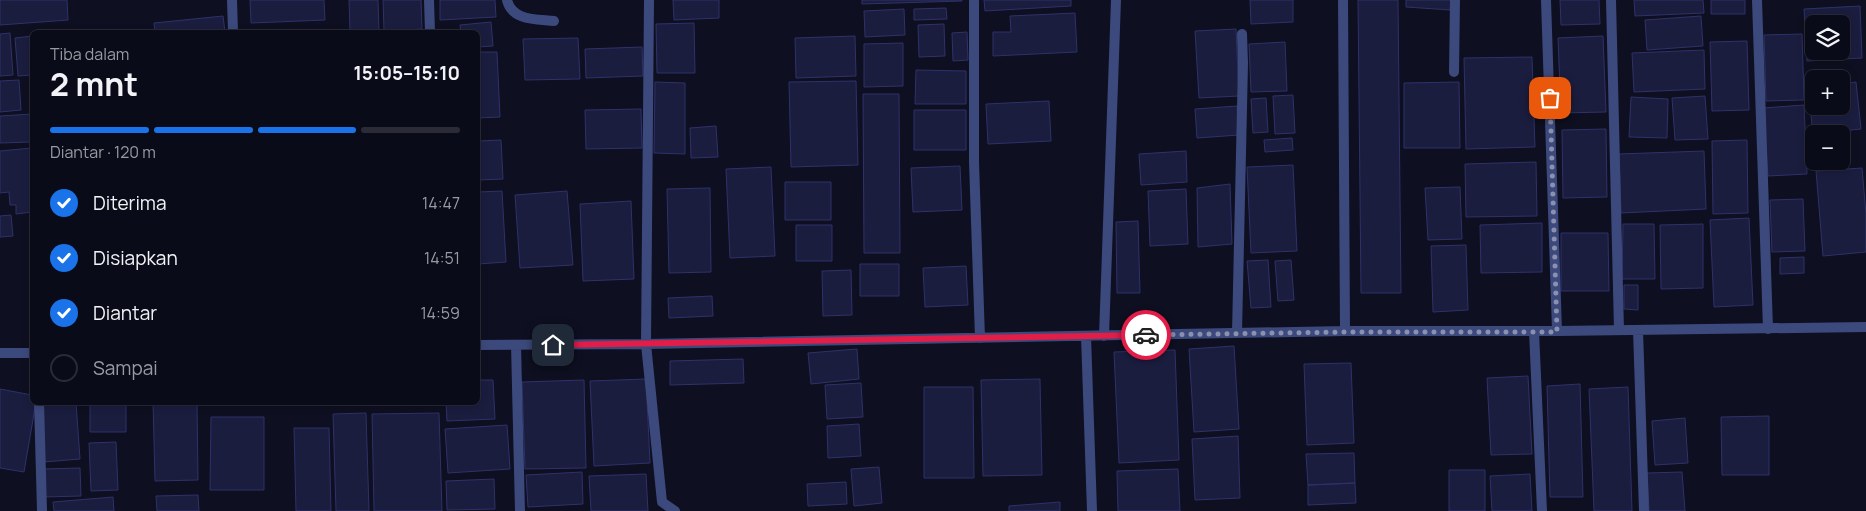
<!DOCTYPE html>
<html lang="id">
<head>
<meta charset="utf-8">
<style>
	:root { --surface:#0a0b18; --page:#181925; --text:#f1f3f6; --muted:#999ba2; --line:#2a2b37; --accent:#1a73e8 }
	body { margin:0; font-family:Manrope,sans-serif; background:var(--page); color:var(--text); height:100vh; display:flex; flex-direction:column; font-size:19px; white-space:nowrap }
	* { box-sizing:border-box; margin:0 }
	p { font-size:16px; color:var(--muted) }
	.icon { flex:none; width:28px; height:28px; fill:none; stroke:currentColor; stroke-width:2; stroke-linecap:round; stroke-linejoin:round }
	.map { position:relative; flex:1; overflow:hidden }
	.panel { position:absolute; left:30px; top:30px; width:450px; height:375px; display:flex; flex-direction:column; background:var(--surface); border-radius:8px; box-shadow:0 2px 8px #0003,0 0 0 1px var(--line) }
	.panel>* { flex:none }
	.controls { position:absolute; left:1805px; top:15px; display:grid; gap:10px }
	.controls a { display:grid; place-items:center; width:45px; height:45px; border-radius:8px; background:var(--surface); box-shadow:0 2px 8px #0003,0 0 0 1px var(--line); font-size:25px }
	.pin { position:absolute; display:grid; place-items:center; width:42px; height:42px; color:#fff; margin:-21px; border-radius:10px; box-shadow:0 2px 8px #0006 }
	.courier { position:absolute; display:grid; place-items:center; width:50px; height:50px; margin:-25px; border:4px solid #e11d48; border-radius:50%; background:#fff; color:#222; box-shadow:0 1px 6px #0007 }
	.head em { font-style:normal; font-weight:700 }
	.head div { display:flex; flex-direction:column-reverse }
	.head { display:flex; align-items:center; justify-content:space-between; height:85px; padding:0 20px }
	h1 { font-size:32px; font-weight:700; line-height:38px }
	.bar { display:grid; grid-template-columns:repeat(4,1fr); gap:8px 5px; align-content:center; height:60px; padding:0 20px }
	.bar i { height:6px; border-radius:4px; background:var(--line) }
	.bar .selected { background:var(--accent) }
	.bar p { grid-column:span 4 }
	ol { padding:0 20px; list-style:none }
	li { display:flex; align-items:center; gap:15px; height:55px }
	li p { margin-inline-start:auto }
	li .icon { padding:5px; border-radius:50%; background:var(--accent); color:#fff; stroke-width:4 }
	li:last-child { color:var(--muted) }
	li i { width:28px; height:28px; border:2px solid var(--line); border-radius:50% }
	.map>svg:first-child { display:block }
	.building { fill:#1b1d3f; stroke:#2f316a; fill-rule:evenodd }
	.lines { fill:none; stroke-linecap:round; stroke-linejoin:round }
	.street { stroke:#3c497c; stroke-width:10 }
	.done { stroke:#8c90af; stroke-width:5; stroke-dasharray:0 9 }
	.route { stroke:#e11d48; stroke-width:6 }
</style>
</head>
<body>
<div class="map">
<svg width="1866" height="511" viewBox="0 0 1866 511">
	<rect width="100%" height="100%" fill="#0e0f20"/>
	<!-- building -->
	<path class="building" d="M 0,0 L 67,0 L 68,20 L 0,25 Z
		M 250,0 L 324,0 L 325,20 L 251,23 Z
		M 349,0 L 378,0 L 379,32 L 350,32 Z
		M 383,0 L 421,0 L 422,29 L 384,31 Z
		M 440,0 L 495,0 L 496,17 L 440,20 Z
		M 673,0 L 719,0 L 719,18 L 674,20 Z
		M 862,0 L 962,0 L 962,1 L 862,4 Z
		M 984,0 L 1071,0 L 1071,6 L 985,11 Z
		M 1250,0 L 1293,0 L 1293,22 L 1251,24 Z
		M 1358,0 L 1398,0 L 1401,293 L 1361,293 Z
		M 1406,0 L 1451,0 L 1450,10 L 1406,7 Z
		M 1560,0 L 1599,0 L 1600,24 L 1561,25 Z
		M 1634,0 L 1703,0 L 1704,13 L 1635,16 Z
		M 1711,0 L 1745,0 L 1745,14 L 1711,14 Z
		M 1860,6 L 1862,58 L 1807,61 L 1804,9 ZM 1814,24 L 1841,24 L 1841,51 L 1814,51 Z
		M 946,8 L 947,19 L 914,20 L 914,9 Z
		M 904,9 L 905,35 L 865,37 L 864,11 Z
		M 1075,13 L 1077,52 L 993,56 L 993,32 L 1011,32 L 1010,16 Z
		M 223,16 L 225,32 L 155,32 L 154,23 Z
		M 1701,16 L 1703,46 L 1647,50 L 1645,20 Z
		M 491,22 L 493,46 L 478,47 L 478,32 L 461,32 L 460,25 Z
		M 694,23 L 695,73 L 657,73 L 656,24 Z
		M 944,24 L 945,56 L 919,57 L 918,25 Z
		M 1236,29 L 1239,96 L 1199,98 L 1195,31 Z
		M 967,32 L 968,60 L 953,61 L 952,33 Z
		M 10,33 L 13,75 L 0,76 L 0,34 Z
		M 1802,34 L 1804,100 L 1766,101 L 1764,35 Z
		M 32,36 L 32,75 L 18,76 L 15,38 Z
		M 855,36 L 856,76 L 796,78 L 795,38 Z
		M 1603,36 L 1606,112 L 1561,113 L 1558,38 Z
		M 578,38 L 580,79 L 525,80 L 523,39 Z
		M 1747,41 L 1749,110 L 1712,111 L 1710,42 Z
		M 1285,42 L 1287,91 L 1251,92 L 1249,44 Z
		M 903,43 L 903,86 L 864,87 L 864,44 Z
		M 642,47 L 643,76 L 586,78 L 585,49 Z
		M 1704,50 L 1705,89 L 1634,92 L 1632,53 Z
		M 478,52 L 497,52 L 500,117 L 478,118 Z
		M 1532,57 L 1535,147 L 1466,149 L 1464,58 Z
		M 916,70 L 966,71 L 966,104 L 915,104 Z
		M 19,80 L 21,110 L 0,112 L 0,81 Z
		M 856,81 L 858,165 L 791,167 L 789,82 Z
		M 655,82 L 685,83 L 685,154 L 654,153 Z
		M 1459,82 L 1460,148 L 1404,148 L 1404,83 Z
		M 1856,82 L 1861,129 L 1813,134 L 1808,87 L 1814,87 L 1814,106 L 1841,106 L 1841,84 Z
		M 863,94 L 899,94 L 900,253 L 864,253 Z
		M 1293,95 L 1295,133 L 1275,134 L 1273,96 Z
		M 1705,96 L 1708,139 L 1675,140 L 1672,98 Z
		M 1631,97 L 1668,99 L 1667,138 L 1629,137 Z
		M 1266,98 L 1268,132 L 1253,133 L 1251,99 Z
		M 1049,101 L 1051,141 L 988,144 L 986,104 Z
		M 1804,105 L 1807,174 L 1768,176 L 1763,108 Z
		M 1237,106 L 1239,135 L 1197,138 L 1195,109 Z
		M 641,109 L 642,148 L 586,149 L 585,110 Z
		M 914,110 L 966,110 L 966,150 L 914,150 Z
		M 32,114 L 32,142 L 0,143 L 0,116 Z
		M 716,126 L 718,157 L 691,158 L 690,128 Z
		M 1606,129 L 1607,197 L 1563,198 L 1562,130 Z
		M 1292,138 L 1293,150 L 1265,152 L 1264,140 Z
		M 501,140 L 503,179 L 478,180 L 478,141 Z
		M 1747,140 L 1748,213 L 1713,214 L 1712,141 Z
		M 32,148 L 32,212 L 16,214 L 16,205 L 10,205 L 9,192 L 0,193 L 0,151 Z
		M 1186,151 L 1187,182 L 1141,185 L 1139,154 Z
		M 1704,151 L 1706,209 L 1621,213 L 1619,154 Z
		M 1536,162 L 1537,216 L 1466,217 L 1465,164 Z
		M 1293,165 L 1297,251 L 1251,253 L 1247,167 Z
		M 960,166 L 962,210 L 913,212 L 911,168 Z
		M 771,167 L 775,256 L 730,258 L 726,169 Z
		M 1862,168 L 1866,214 L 1866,252 L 1823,256 L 1816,171 Z
		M 785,182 L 831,182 L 831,220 L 785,220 Z
		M 1230,184 L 1232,244 L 1198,247 L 1197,188 Z
		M 1460,187 L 1462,239 L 1428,240 L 1425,188 Z
		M 710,188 L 711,272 L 669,273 L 667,189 Z
		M 1186,189 L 1188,244 L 1150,246 L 1148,191 Z
		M 502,191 L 506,262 L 478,264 L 478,192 Z
		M 567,191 L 573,265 L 520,268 L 515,195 Z
		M 1803,199 L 1805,251 L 1772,252 L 1770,200 Z
		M 631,201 L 634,279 L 583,281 L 580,204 Z
		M 11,215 L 13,236 L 0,237 L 0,216 Z
		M 1749,218 L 1753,305 L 1714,307 L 1710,220 Z
		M 1138,221 L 1140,293 L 1117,293 L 1116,222 Z
		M 1542,223 L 1542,272 L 1481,273 L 1480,225 Z
		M 1623,224 L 1654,224 L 1655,279 L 1622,279 Z
		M 1703,224 L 1703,288 L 1661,289 L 1660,225 Z
		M 796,225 L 832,225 L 832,261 L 796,261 Z
		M 1561,233 L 1608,233 L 1609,291 L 1561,291 Z
		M 1466,245 L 1468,310 L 1433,312 L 1431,246 Z
		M 1804,257 L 1804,273 L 1780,274 L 1780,258 Z
		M 1268,260 L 1271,307 L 1251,308 L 1247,261 Z
		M 1291,260 L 1294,300 L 1278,301 L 1275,261 Z
		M 860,264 L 899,264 L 899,296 L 860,296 Z
		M 966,266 L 968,305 L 925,307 L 923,268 Z
		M 851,270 L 852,315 L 823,316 L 822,271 Z
		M 1624,285 L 1638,285 L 1638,310 L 1624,309 Z
		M 712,296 L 713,316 L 669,318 L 668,298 Z
		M 1234,346 L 1239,429 L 1194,432 L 1189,349 Z
		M 857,349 L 859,379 L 811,384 L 808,353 Z
		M 1175,350 L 1179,460 L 1119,463 L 1114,352 Z
		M 743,359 L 744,383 L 670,385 L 670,361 Z
		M 1351,363 L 1354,443 L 1307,445 L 1304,364 Z
		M 1528,376 L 1532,454 L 1491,455 L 1487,378 Z
		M 646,379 L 650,463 L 594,466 L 590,381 Z
		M 1040,379 L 1042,475 L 983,476 L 981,380 Z
		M 478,380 L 493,380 L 495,419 L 447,421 L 446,402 L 478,402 Z
		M 584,380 L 586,468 L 525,469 L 522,382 Z
		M 861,383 L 863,417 L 827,419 L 825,385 Z
		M 1580,384 L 1583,497 L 1550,497 L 1547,386 Z
		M 924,387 L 973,387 L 974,478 L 924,478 Z
		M 1628,387 L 1632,511 L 1594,511 L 1589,389 Z
		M 0,389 L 32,395 L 32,402 L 36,402 L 24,472 L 0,468 Z
		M 40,402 L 76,402 L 80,459 L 44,462 Z
		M 90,402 L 126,402 L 126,432 L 90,432 Z
		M 153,402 L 197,402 L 198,480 L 155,481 Z
		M 366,413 L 369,511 L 336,511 L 333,414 Z
		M 439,413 L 442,511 L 374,511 L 372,414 Z
		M 1769,416 L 1769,475 L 1722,475 L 1721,417 Z
		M 211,417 L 264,417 L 264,490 L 210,490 Z
		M 1685,418 L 1688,463 L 1655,465 L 1652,421 Z
		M 859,424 L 861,456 L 828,458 L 827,426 Z
		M 507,425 L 510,469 L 448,473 L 445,429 Z
		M 294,428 L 329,428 L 331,511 L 296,511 Z
		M 1238,436 L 1240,498 L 1195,500 L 1192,439 Z
		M 116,442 L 118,490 L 91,491 L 89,443 Z
		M 1354,453 L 1355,483 L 1308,485 L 1306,454 Z
		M 879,467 L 882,503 L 854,506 L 851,469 Z
		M 80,468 L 81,496 L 44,497 L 42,469 Z
		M 1178,469 L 1180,511 L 1118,511 L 1117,471 Z
		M 1449,470 L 1485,470 L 1485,511 L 1449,511 Z
		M 582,472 L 583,504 L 528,507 L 526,475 Z
		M 1682,472 L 1685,511 L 1649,511 L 1647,473 Z
		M 646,474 L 648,511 L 591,511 L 589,476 Z
		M 1530,474 L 1532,511 L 1492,511 L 1490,476 Z
		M 494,479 L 495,509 L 447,510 L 446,481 Z
		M 846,482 L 847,504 L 808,506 L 807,484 Z
		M 1355,483 L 1356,503 L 1308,505 L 1308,485 Z
		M 198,495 L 199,511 L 157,511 L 156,496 Z
		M 113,497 L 114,511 L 54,511 L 53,502 Z
		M 1060,502 L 1060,511 L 1009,511 L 1009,506 Z"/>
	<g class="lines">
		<!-- street -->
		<path class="street" d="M 232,0 L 233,32
			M 429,0 L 430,32
			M 507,0 C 512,21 537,19 554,21
			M 649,0 L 646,344 L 662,502 L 675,511
			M 974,0 L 974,162 L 980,338
			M 1343,0 L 1345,331
			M 1546,0 L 1557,331
			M 1611,0 L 1619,330
			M 1757,0 L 1768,329
			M 1454,72 L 1455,0
			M 1638,330 L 1644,511
			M 1534,331 L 1542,511
			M 1237,333 L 1243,63 L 1242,34
			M 1086,336 L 1092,511
			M 1104,336 L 1116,0
			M 478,345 L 646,344 L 1345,331 L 1557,331 L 1866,327
			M 516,345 L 520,511
			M 0,353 L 32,353
			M 39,402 L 42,511"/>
	</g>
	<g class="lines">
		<!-- done -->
		<path class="done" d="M 1146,335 L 1345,332 L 1557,332 L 1550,98"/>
		<!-- route -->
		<path class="route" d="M 553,345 L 1146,335"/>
	</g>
</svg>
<div class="controls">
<a><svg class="icon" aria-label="layers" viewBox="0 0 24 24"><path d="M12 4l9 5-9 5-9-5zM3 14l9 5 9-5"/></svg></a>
<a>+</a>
<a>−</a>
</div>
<div class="pin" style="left:1550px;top:98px;background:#ea580c"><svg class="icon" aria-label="bag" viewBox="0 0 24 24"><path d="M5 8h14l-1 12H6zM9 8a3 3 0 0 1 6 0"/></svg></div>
<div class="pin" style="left:553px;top:345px;background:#1f2937"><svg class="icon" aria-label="home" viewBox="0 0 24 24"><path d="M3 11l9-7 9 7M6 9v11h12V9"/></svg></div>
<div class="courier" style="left:1146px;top:335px"><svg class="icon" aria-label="car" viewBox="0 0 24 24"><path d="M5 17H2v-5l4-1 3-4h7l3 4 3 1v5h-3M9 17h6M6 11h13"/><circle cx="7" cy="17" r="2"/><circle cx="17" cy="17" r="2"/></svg></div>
<section class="panel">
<div class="head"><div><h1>2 mnt</h1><p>Tiba dalam</p></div><em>15:05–15:10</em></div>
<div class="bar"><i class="selected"></i><i class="selected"></i><i class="selected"></i><i></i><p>Diantar · 120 m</p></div>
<ol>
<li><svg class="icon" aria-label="check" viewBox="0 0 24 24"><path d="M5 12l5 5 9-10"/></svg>Diterima<p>14:47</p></li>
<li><svg class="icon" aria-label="check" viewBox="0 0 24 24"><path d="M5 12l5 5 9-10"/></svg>Disiapkan<p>14:51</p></li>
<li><svg class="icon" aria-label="check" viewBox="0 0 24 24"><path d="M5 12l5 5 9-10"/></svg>Diantar<p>14:59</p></li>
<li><i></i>Sampai</li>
</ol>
</section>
</div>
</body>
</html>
